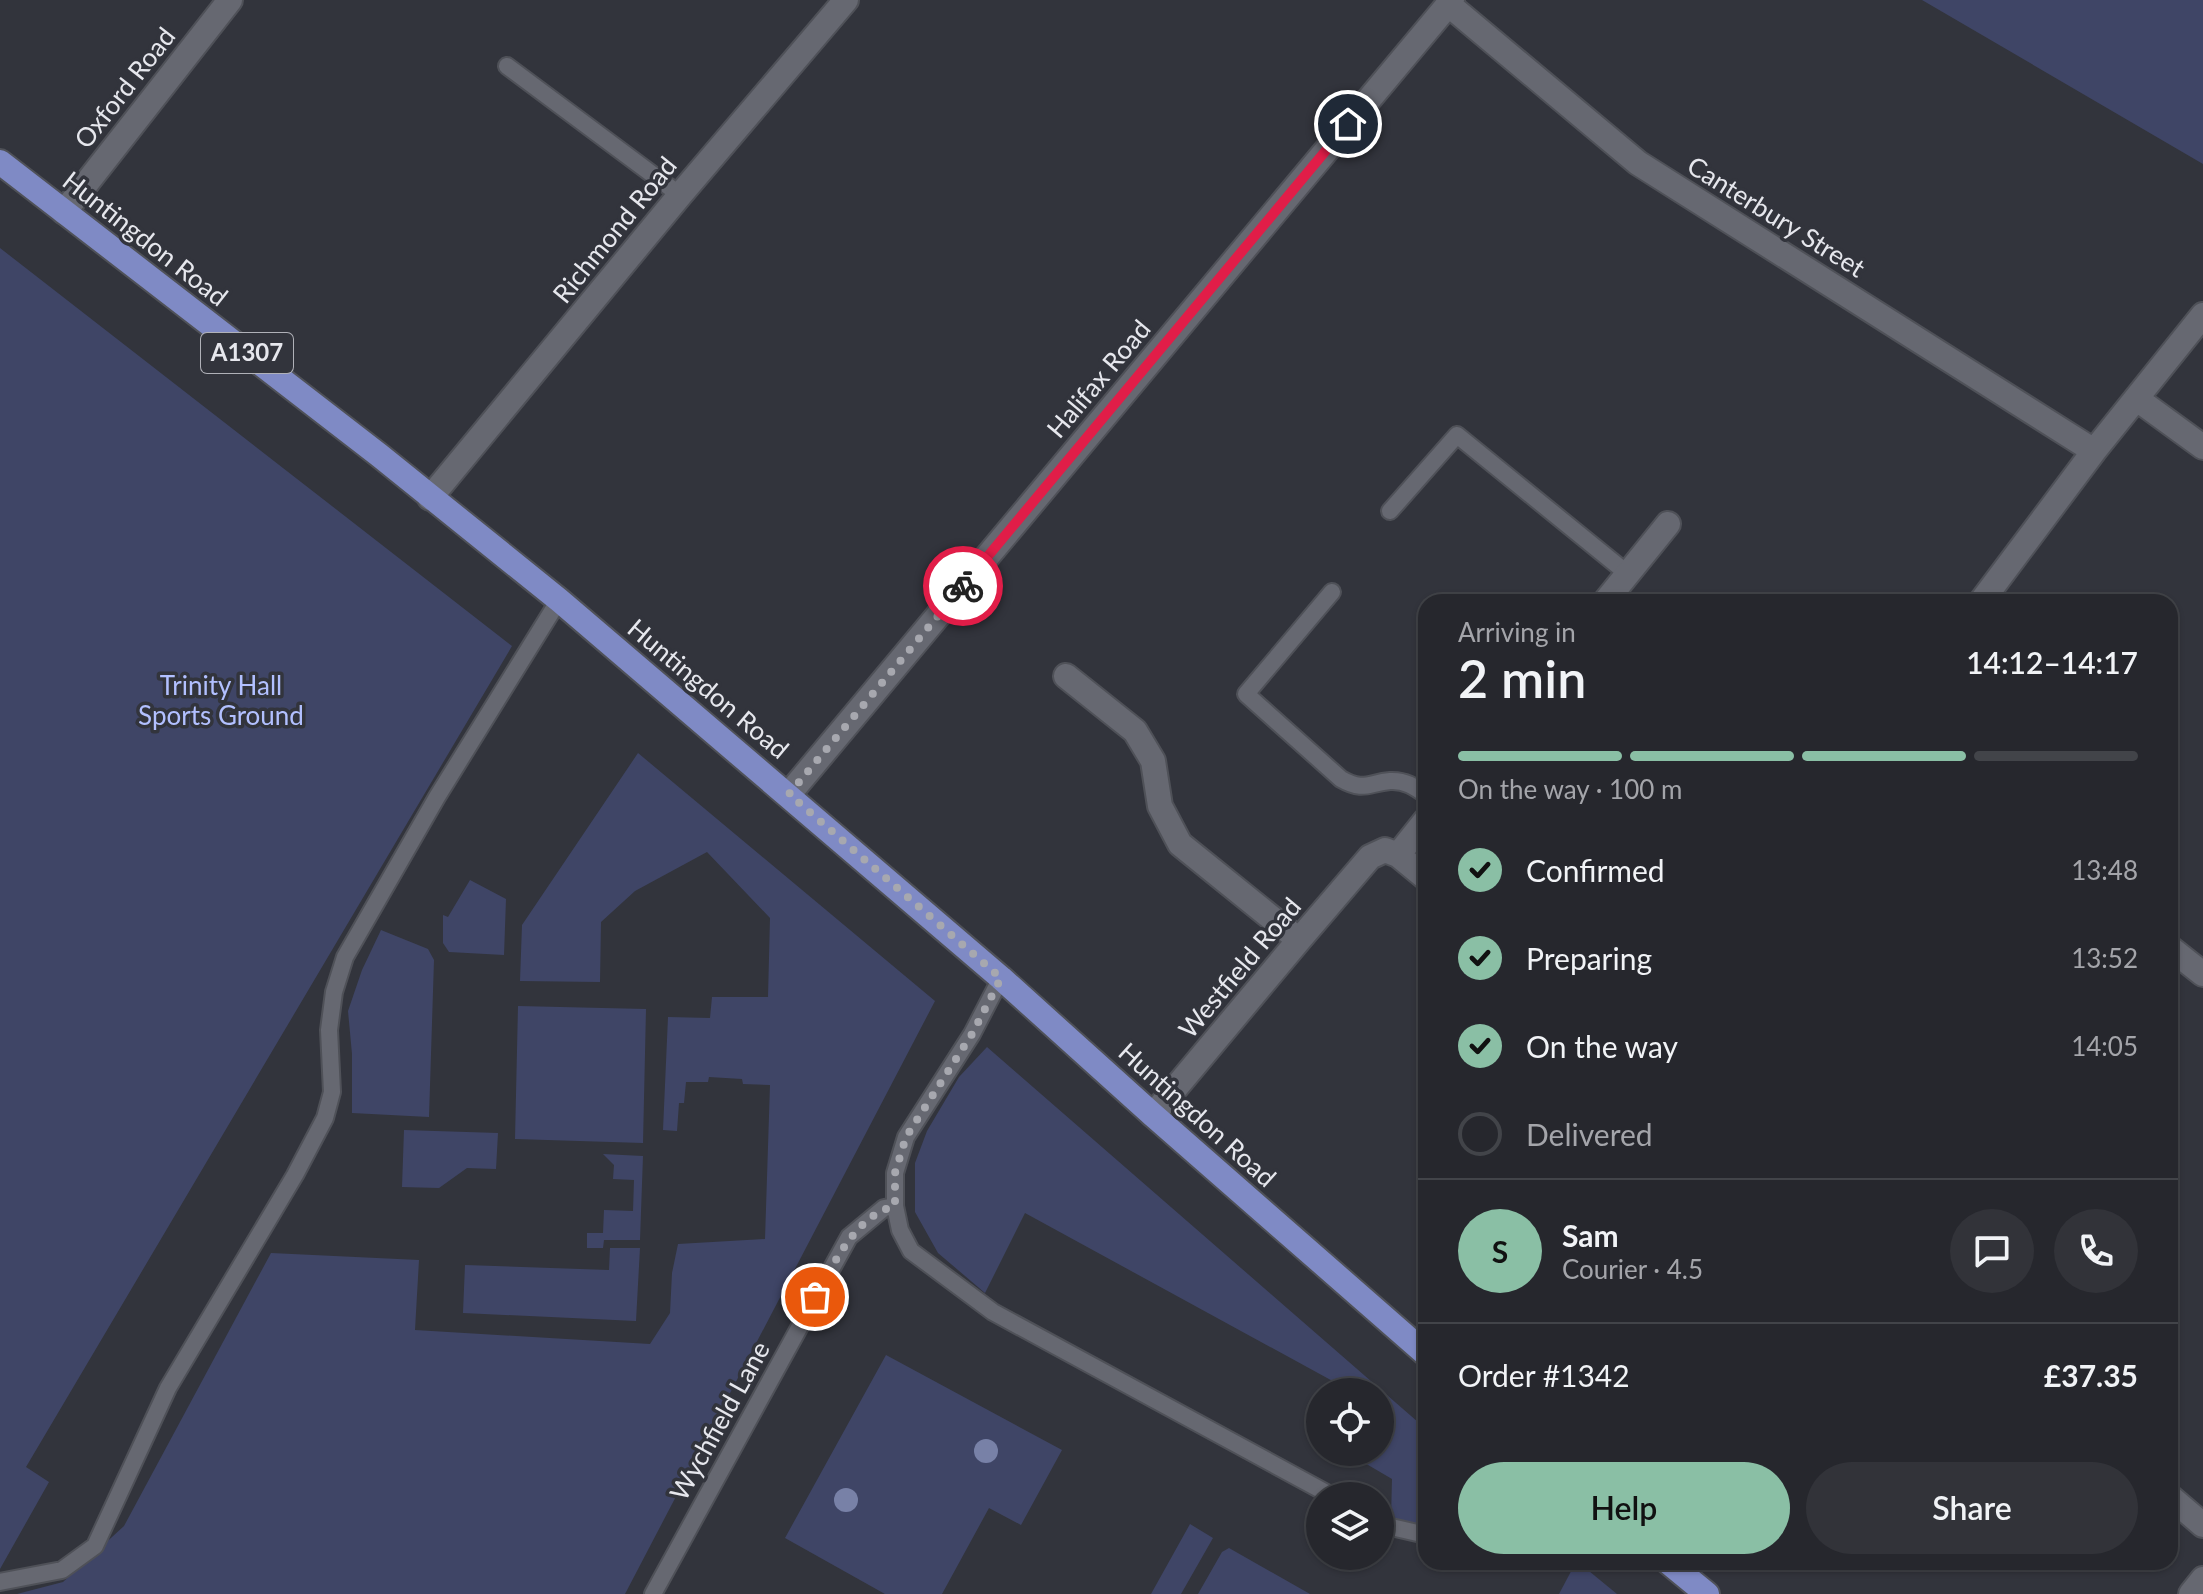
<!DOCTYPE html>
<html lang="en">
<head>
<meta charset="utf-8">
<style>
	:root { --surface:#26272d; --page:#323339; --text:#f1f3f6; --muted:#a4a5aa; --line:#424449; --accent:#8abfa5 }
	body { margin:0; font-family:Lato,sans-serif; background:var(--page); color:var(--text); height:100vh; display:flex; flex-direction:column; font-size:30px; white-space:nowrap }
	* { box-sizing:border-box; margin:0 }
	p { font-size:26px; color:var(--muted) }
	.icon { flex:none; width:44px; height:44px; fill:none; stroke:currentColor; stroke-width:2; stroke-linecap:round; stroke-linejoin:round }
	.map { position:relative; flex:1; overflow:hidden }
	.sheet { position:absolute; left:1418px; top:594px; width:760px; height:976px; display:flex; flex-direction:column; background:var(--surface); border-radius:24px; box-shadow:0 2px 6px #0004,0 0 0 2px var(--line) }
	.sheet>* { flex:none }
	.fabs { position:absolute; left:1306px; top:1378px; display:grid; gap:16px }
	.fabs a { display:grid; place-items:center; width:88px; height:88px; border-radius:50%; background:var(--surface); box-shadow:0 2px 6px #0004,0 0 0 2px var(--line); font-size:40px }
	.pin { position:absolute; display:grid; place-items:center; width:68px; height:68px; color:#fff; margin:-34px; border:4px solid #fff; border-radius:50%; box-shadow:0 2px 8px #0007 }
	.courier { position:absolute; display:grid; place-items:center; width:80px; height:80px; margin:-40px; border:6px solid #e11d48; border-radius:50%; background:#fff; color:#222; box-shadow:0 2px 10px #0007 }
	.headline em { font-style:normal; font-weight:600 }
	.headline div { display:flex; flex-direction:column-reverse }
	.headline { display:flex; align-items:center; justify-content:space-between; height:136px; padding:0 40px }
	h1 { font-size:52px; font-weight:600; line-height:60px }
	.bar { display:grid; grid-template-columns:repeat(4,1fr); gap:12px 8px; align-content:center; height:96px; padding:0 40px }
	.bar i { height:10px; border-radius:6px; background:var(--line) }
	.bar .on { background:var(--accent) }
	.bar p { grid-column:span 4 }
	.line { display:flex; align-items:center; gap:20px; padding:0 40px; border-top:2px solid var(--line) }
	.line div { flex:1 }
	.round { display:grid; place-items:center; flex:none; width:84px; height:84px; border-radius:42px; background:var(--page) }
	ol { padding:0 40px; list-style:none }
	li { display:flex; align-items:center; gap:24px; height:88px }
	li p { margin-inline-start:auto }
	li .icon { padding:8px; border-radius:50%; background:var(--accent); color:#111; stroke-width:4 }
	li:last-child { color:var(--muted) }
	li i { width:44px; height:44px; border:4px solid var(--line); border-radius:50% }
	.primary-button { display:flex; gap:16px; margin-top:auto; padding:16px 40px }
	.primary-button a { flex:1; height:92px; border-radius:48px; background:var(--accent); color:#111; font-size:32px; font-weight:600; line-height:92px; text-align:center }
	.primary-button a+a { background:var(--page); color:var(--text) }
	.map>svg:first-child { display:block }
	.green { fill:#3f4566 }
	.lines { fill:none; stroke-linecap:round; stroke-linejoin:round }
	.lane-casing { stroke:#4f5158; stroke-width:20 }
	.street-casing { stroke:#4f5158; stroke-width:28 }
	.primary-casing { stroke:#4f5158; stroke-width:28 }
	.lane { stroke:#666871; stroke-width:16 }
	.street { stroke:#666871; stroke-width:24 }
	.primary { stroke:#7f8ac5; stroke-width:24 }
	.tree { fill:#7881a7 }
	.done { stroke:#a7a8af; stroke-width:8; stroke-dasharray:0 14.4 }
	.route { stroke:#e11d48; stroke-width:10 }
	.labels { text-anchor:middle; stroke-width:7; stroke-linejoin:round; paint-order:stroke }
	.shield { fill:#32343c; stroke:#b0b1b8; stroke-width:2 }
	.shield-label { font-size:24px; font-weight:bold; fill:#e6e7ed }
	.street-label { font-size:26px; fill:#e6e7ed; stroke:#32343c }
	.park-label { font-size:26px; fill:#b2c0ff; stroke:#32343c }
</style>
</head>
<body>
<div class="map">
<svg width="2203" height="1594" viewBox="0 0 2203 1594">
	<rect width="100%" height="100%" fill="#32343c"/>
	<!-- green -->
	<path class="green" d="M 1922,0 L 2203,0 L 2203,164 Z
		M 0,248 L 512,646 L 26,1467 L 49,1482 L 0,1569 Z
		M 638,753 L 935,1001 L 625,1594 L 17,1594 L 63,1582 L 124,1526 L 271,1253 L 419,1260 L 415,1330 L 650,1344 L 670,1313 L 672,1273 L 678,1244 L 765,1239 L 770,1085 L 743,1084 L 742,1079 L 709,1077 L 708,1082 L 686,1082 L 684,1103 L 679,1103 L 677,1131 L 663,1130 L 668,1017 L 710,1018 L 712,997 L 768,997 L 770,918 L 707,852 L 635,891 L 601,922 L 600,982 L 520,981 L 522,925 Z
		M 470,880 L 506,899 L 504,955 L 449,952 L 443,943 L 443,915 L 448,917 Z
		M 381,930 L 428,949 L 434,960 L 429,1117 L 352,1113 L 352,1054 L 348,1011 L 362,970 Z
		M 518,1006 L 646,1009 L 643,1143 L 515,1139 Z
		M 987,1047 L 1426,1429 L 1426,1524 L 1411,1524 L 1391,1518 L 1392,1479 L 1346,1452 L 1380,1452 L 1380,1392 L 1349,1392 L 1349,1390 L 1025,1213 L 985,1293 L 938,1253 L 915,1212 L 915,1163 L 927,1131 L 959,1077 Z
		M 404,1130 L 498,1133 L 496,1169 L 467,1168 L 439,1188 L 402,1187 Z
		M 603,1154 L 643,1156 L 640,1240 L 604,1240 L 603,1248 L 587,1248 L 587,1233 L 603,1233 L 604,1210 L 633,1211 L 634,1180 L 613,1179 L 614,1165 Z
		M 610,1248 L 640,1248 L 636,1321 L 463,1313 L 465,1265 L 609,1270 Z
		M 886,1355 L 1062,1450 L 1021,1525 L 989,1508 L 942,1594 L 885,1594 L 785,1538 Z
		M 1190,1524 L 1213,1538 L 1181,1594 L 1151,1594 Z
		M 1229,1548 L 1310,1594 L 1198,1594 L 1222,1552 Z
		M 1576,1562 L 1578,1562 L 1617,1594 L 1559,1594 Z"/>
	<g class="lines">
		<!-- lane casing -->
		<g class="lane-casing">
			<path id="lane" d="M 507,66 L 680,195
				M 1390,511 L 1457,435 L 1628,574
				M 1332,592 L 1246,694 L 1341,779 C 1364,792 1368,783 1390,781 C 1405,780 1415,787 1426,795
				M 1001,978 L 972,1034 L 906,1137 L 895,1173 L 895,1206 L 900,1230 L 911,1251 L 993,1312 L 1332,1496
				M 1380,1522 L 1387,1526 L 1426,1535
				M 0,1582 L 62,1570 L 95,1546 L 168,1388 L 295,1175 L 325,1118 L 332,1092 L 329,1030 L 334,992 L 345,957 L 437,797 L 559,600
				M 653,1594 L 849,1237 L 884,1208 L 895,1206"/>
		</g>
		<!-- street casing -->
		<g class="street-casing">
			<path id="street" d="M 1448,4 L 1638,163 L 2094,451
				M 64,212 L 230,0
				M 2137,399 L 2203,447
				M 430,498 L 680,195 L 846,0
				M 1605,602 L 1668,524
				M 1981,602 L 2094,451 L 2203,315
				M 1066,676 L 1135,731 L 1153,761 L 1160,806 L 1180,844 L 1299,940
				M 789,794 L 1452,0
				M 1398,855 L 1426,820
				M 2170,948 L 2203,974
				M 1153,1115 L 1299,940 L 1370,857 L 1385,850 L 1398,855 L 1426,878
				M 2170,1497 L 2203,1525
				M 2191,1594 L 2203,1579"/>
		</g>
		<!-- primary casing -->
		<g class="primary-casing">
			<path id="primary" d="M 0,162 L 379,455 L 559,600 L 1001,978 L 1153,1115 L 1426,1354
				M 1668,1562 L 1707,1594"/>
		</g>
		<!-- lane -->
		<use href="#lane" class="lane"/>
		<!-- street -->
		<use href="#street" class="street"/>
		<!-- primary -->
		<use href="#primary" class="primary"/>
	</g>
	<!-- trees -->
	<g class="tree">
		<circle cx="986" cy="1451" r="12"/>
		<circle cx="846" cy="1500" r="12"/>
	</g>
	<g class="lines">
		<!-- done -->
		<path class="done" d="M 815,1297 C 833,1265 856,1215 895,1206 L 895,1173 L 906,1137 L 972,1034 L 1001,978 L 789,794 L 963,586"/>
		<!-- route -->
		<path class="route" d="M 963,586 L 1348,124"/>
	</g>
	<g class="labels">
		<!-- shield labels -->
		<rect class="shield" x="201" y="333" width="92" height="40" rx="6"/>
		<g class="shield-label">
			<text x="247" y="361">A1307</text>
		</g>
		<!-- street labels -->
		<g class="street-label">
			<text transform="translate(125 88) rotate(-52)" y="9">Oxford Road</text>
			<text transform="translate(1776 217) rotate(32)" y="9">Canterbury Street</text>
			<text transform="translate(615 230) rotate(-51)" y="9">Richmond Road</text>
			<text transform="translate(145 239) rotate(38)" y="9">Huntingdon Road</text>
			<text transform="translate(1099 379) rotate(-50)" y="9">Halifax Road</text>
			<text transform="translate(708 689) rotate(40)" y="9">Huntingdon Road</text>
			<text transform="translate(1240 968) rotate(-50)" y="9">Westfield Road</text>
			<text transform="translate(1197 1115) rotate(42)" y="9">Huntingdon Road</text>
			<text transform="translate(720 1421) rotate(-61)" y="9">Wychfield Lane</text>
		</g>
		<!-- park labels -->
		<g class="park-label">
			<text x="221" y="695">Trinity Hall<tspan x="221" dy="30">Sports Ground</tspan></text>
		</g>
	</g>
</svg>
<div class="fabs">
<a><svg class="icon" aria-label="locate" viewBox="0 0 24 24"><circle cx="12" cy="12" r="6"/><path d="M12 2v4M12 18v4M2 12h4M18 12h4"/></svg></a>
<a><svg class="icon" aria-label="layers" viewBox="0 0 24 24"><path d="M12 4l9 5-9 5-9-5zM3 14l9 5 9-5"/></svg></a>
</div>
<div class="pin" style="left:815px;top:1297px;background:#ea580c"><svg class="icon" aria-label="bag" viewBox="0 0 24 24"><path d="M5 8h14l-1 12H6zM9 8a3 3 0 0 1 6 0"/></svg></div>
<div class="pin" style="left:1348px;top:124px;background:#1f2937"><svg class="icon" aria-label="home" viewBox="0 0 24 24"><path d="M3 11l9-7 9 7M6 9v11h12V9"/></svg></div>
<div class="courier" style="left:963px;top:586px"><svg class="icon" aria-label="bike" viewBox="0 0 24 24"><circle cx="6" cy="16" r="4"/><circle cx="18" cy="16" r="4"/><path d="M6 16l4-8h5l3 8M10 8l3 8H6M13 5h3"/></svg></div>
<section class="sheet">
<div class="headline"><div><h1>2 min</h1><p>Arriving in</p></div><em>14:12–14:17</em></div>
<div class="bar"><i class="on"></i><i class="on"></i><i class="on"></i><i></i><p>On the way · 100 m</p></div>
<ol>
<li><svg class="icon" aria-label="check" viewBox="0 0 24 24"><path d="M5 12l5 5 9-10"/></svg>Confirmed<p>13:48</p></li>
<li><svg class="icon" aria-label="check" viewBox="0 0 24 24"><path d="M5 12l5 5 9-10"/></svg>Preparing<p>13:52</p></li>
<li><svg class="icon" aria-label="check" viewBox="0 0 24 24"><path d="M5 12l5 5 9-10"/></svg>On the way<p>14:05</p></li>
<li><i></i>Delivered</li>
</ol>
<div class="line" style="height:144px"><b class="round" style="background:var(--accent);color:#111">S</b><div><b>Sam</b><p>Courier · 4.5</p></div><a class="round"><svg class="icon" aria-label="chat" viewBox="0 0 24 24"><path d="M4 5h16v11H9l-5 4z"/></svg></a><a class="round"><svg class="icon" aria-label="phone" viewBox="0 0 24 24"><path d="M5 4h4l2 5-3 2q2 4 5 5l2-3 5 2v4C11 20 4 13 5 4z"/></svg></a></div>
<div class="line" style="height:104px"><div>Order #1342</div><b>£37.35</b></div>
<div class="primary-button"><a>Help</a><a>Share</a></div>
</section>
</div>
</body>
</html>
